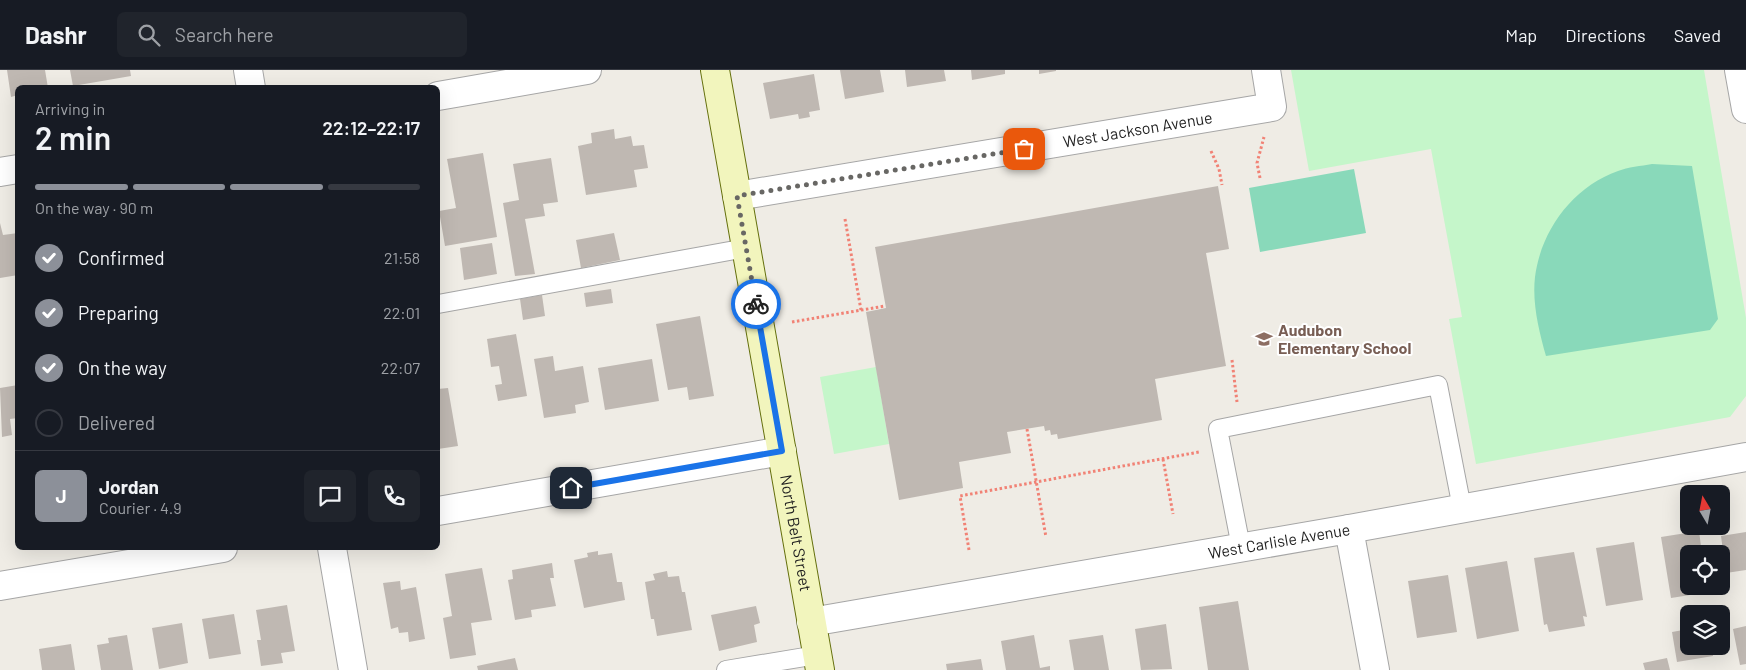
<!DOCTYPE html>
<html lang="en">
<head>
<meta charset="utf-8">
<style>
	:root { --surface:#171b24; --page:#20242c; --text:#f1f3f6; --muted:#9ea1a6; --line:#363941; --accent:#8c9099 }
	body { margin:0; font-family:Barlow,sans-serif; background:var(--page); color:var(--text); height:100vh; display:flex; flex-direction:column; font-size:19px; white-space:nowrap }
	* { box-sizing:border-box; margin:0 }
	p { font-size:16px; color:var(--muted) }
	.icon { flex:none; width:28px; height:28px; fill:none; stroke:currentColor; stroke-width:2; stroke-linecap:round; stroke-linejoin:round }
	.map { position:relative; flex:1; overflow:hidden }
	.panel { position:absolute; left:15px; top:15px; width:425px; height:465px; display:flex; flex-direction:column; background:var(--surface); border-radius:8px; box-shadow:0 5px 20px #0002 }
	.panel>* { flex:none }
	.needle { width:32px; rotate:350deg }
	.tools { position:absolute; left:1680px; top:415px; display:grid; gap:10px }
	.tools a { display:grid; place-items:center; width:50px; height:50px; border-radius:8px; background:var(--surface); box-shadow:0 5px 20px #0002; font-size:25px }
	.pin { position:absolute; display:grid; place-items:center; width:42px; height:42px; color:#fff; margin:-21px; border-radius:10px; box-shadow:0 2px 8px #0006 }
	.courier { position:absolute; display:grid; place-items:center; width:50px; height:50px; margin:-25px; border:4px solid #1a73e8; border-radius:50%; background:#fff; color:#222; box-shadow:0 1px 6px #0007 }
	.headline em { font-style:normal; font-weight:600 }
	.headline div { display:flex; flex-direction:column-reverse }
	.headline { display:flex; align-items:center; justify-content:space-between; height:85px; padding:0 20px }
	h1 { font-size:32px; font-weight:600; line-height:38px }
	.bar { display:grid; grid-template-columns:repeat(4,1fr); gap:8px 5px; align-content:center; height:60px; padding:0 20px }
	.bar i { height:6px; border-radius:4px; background:var(--line) }
	.bar .active { background:var(--accent) }
	.bar p { grid-column:span 4 }
	.line { display:flex; align-items:center; gap:12px; padding:0 20px; border-top:1px solid var(--line) }
	.line div { flex:1 }
	.round { display:grid; place-items:center; flex:none; width:52px; height:52px; border-radius:8px; background:var(--page) }
	ol { padding:0 20px; list-style:none }
	li { display:flex; align-items:center; gap:15px; height:55px }
	li p { margin-inline-start:auto }
	li .icon { padding:5px; border-radius:50%; background:var(--accent); color:#fff; stroke-width:4 }
	li:last-child { color:var(--muted) }
	li i { width:28px; height:28px; border:2px solid var(--line); border-radius:50% }
	header { display:flex; align-items:center; gap:30px; box-sizing:border-box; height:70px; padding:0 25px; background:var(--surface); border-bottom:1px solid var(--line) }
	header strong { font-size:24px }
	nav { display:flex; gap:28px; margin-inline-start:auto; font-size:18px }
	.search { width:350px; height:45px; background:var(--page); display:flex; align-items:center; gap:12px; box-sizing:border-box; padding:0 18px; border-radius:8px; color:var(--muted); font-size:19px }
	.map>svg:first-child { display:block }
	.park { fill:#c5f6ca }
	.pitch { fill:#89d9ba }
	.building { fill:#bfb8b2 }
	.lines { fill:none; stroke-linecap:round; stroke-linejoin:round }
	.lane-casing { stroke:#a6a6a6; stroke-width:20 }
	.street-casing { stroke:#a6a6a6; stroke-width:30 }
	.secondary-casing { stroke:#646f0c; stroke-width:30 }
	.path { stroke:#f18275; stroke-width:3; stroke-dasharray:2.5 2.5; stroke-linecap:butt }
	.lane { stroke:#fff; stroke-width:18 }
	.street { stroke:#fff; stroke-width:28 }
	.secondary { stroke:#f2f5bd; stroke-width:28 }
	.done { stroke:#686764; stroke-width:5; stroke-dasharray:0 9 }
	.route { stroke:#1a73e8; stroke-width:6 }
	.labels { text-anchor:middle; stroke-width:4; stroke-linejoin:round; paint-order:stroke }
	.street-label { font-size:16px; fill:#1f1f1f; stroke:#fff }
	.education-label { font-size:16px; font-weight:bold; fill:#785e54; stroke:#fff; text-anchor:start }
</style>
</head>
<body>
<header>
<strong>Dashr</strong>
<div class="search"><svg class="icon" aria-label="search" viewBox="0 0 24 24"><circle cx="10" cy="10" r="6"/><path d="M15 15l6 6"/></svg>Search here</div>
<nav><a>Map</a><a>Directions</a><a>Saved</a></nav>
</header>
<div class="map">
<svg width="1746" height="600" viewBox="0 0 1746 600">
	<rect width="100%" height="100%" fill="#efece5"/>
	<!-- park -->
	<path class="park" d="M 1291,0 L 1704,0 L 1746,248 L 1746,326 L 1730,347 L 1476,394 L 1449,249 L 1462,247 L 1431,79 L 1309,101 Z
		M 876,297 L 889,374 L 834,384 L 820,307 Z"/>
	<!-- pitch -->
	<path class="pitch" d="M 1652,94 L 1692,96 L 1718,249 L 1710,260 L 1546,286 C 1539,261 1532,233 1535,207 C 1541,160 1573,117 1618,101 C 1628,97 1641,96 1652,94 Z
		M 1354,99 L 1366,163 L 1260,182 L 1249,118 Z"/>
	<!-- building -->
	<path class="building" d="M 7,0 L 45,0 L 48,18 L 18,18 L 18,25 L 11,27 Z
		M 70,0 L 130,0 L 131,6 L 73,16 Z
		M 840,0 L 880,0 L 884,22 L 845,29 Z
		M 905,0 L 944,0 L 946,11 L 907,17 Z
		M 971,0 L 1005,0 L 1005,4 L 972,10 Z
		M 1039,0 L 1056,0 L 1056,1 L 1039,4 Z
		M 814,4 L 820,40 L 809,42 L 810,47 L 799,49 L 798,44 L 770,49 L 763,13 Z
		M 614,59 L 615,69 L 631,66 L 633,76 L 644,75 L 648,98 L 634,100 L 637,117 L 586,125 L 578,76 L 592,73 L 591,63 Z
		M 483,83 L 497,167 L 445,176 L 439,141 L 456,138 L 447,89 Z
		M 551,88 L 558,132 L 543,134 L 545,146 L 525,149 L 535,204 L 515,206 L 503,133 L 519,130 L 513,94 Z
		M 1218,116 L 1229,179 L 1206,183 L 1226,296 L 1155,309 L 1162,350 L 1058,369 L 1057,364 L 1051,365 L 1050,360 L 1045,361 L 1044,356 L 1007,362 L 1011,383 L 959,392 L 963,418 L 899,430 L 866,242 L 886,238 L 875,177 Z
		M 0,153 L 3,165 L 18,163 L 18,205 L 0,208 Z
		M 614,163 L 620,190 L 581,198 L 576,170 Z
		M 492,173 L 497,204 L 464,210 L 460,178 Z
		M 611,219 L 613,233 L 586,237 L 584,223 Z
		M 542,225 L 545,246 L 523,250 L 520,229 Z
		M 700,246 L 714,326 L 689,330 L 687,317 L 668,320 L 656,254 Z
		M 516,264 L 527,326 L 498,331 L 495,315 L 502,314 L 499,296 L 491,297 L 487,269 Z
		M 553,286 L 555,301 L 583,296 L 589,332 L 575,335 L 576,343 L 544,348 L 534,289 Z
		M 652,289 L 659,331 L 605,340 L 598,298 Z
		M 18,315 L 18,348 L 10,349 L 12,365 L 2,367 L 0,318 Z
		M 448,318 L 458,376 L 438,379 L 438,319 Z
		M 1699,461 L 1702,484 L 1689,484 L 1689,516 L 1708,516 L 1709,522 L 1671,528 L 1661,467 Z
		M 1746,462 L 1746,500 L 1726,503 L 1721,466 Z
		M 1634,472 L 1643,530 L 1606,536 L 1596,478 Z
		M 598,481 L 598,485 L 612,483 L 617,512 L 622,512 L 625,530 L 584,538 L 574,490 L 588,487 L 587,483 Z
		M 1574,482 L 1587,547 L 1583,546 L 1585,556 L 1549,562 L 1547,554 L 1544,555 L 1534,488 Z
		M 1507,491 L 1519,561 L 1477,569 L 1465,498 Z
		M 552,493 L 554,508 L 550,508 L 556,536 L 531,540 L 532,547 L 515,550 L 508,510 L 513,509 L 512,500 Z
		M 482,498 L 492,550 L 471,553 L 476,585 L 450,589 L 443,548 L 452,546 L 445,504 Z
		M 667,501 L 668,507 L 679,506 L 682,522 L 685,522 L 692,560 L 657,566 L 654,549 L 651,549 L 645,512 L 655,510 L 653,504 Z
		M 1448,505 L 1457,562 L 1417,568 L 1408,511 Z
		M 400,511 L 401,520 L 416,517 L 425,569 L 409,572 L 408,562 L 399,563 L 398,557 L 391,559 L 383,513 Z
		M 1238,531 L 1249,600 L 1208,600 L 1199,537 Z
		M 287,535 L 295,581 L 281,583 L 283,593 L 261,596 L 257,570 L 261,570 L 256,540 Z
		M 756,536 L 760,553 L 754,555 L 757,572 L 719,581 L 711,545 Z
		M 234,544 L 241,584 L 209,589 L 202,549 Z
		M 182,553 L 188,593 L 159,599 L 152,558 Z
		M 1166,554 L 1172,599 L 1141,600 L 1135,559 Z
		M 1746,556 L 1746,594 L 1740,595 L 1733,559 Z
		M 1689,559 L 1689,576 L 1712,576 L 1713,586 L 1677,592 L 1672,562 Z
		M 127,565 L 133,600 L 101,600 L 97,575 L 109,573 L 108,568 Z
		M 1034,565 L 1040,598 L 1050,596 L 1050,600 L 1006,600 L 1001,571 Z
		M 1103,565 L 1109,600 L 1074,600 L 1069,570 Z
		M 71,574 L 75,600 L 42,600 L 39,579 Z
		M 515,588 L 518,600 L 478,600 L 477,596 Z
		M 1667,588 L 1670,600 L 1645,600 L 1643,593 Z
		M 981,589 L 983,600 L 947,600 L 946,594 Z"/>
	<g class="lines">
		<!-- lane casing -->
		<g class="lane-casing">
			<path id="lane" d="M 438,234 L 746,178
				M 1241,477 L 1218,359 L 1438,315 L 1462,438
				M 726,600 L 817,585"/>
		</g>
		<!-- street casing -->
		<g class="street-casing">
			<g id="street">
				<path d="M 248,0 L 251,18"/>
				<path d="M 1739,0 L 1746,39"/>
				<path d="M 438,26 L 587,0"/>
				<path d="M 0,102 L 18,99"/>
				<path id="s1" d="M 737,126 L 1272,37 L 1266,0"/>
				<path d="M 438,441 L 782,381"/>
				<path d="M 1349,459 L 1375,600"/>
				<path d="M 332,478 L 353,600"/>
				<path d="M 0,516 L 223,478"/>
				<path id="s2" d="M 811,552 L 1349,459 L 1746,387"/>
			</g>
		</g>
		<!-- secondary casing -->
		<g class="secondary-casing">
			<g id="secondary">
				<path id="s3" d="M 715,0 L 820,600"/>
			</g>
		</g>
		<!-- path -->
		<path class="path" d="M 1211,81 L 1219,99 L 1222,115
			M 1260,108 L 1257,93 L 1264,67
			M 845,149 L 861,240
			M 792,252 L 885,236
			M 1232,290 L 1237,332
			M 1027,359 L 1046,467
			M 1163,389 L 1173,444
			M 969,480 L 960,426 L 1199,382"/>
		<!-- lane -->
		<use href="#lane" class="lane"/>
		<!-- street -->
		<use href="#street" class="street"/>
		<!-- secondary -->
		<use href="#secondary" class="secondary"/>
	</g>
	<g class="lines">
		<!-- done -->
		<path class="done" d="M 756,234 L 737,126 L 1024,79"/>
		<!-- route -->
		<path class="route" d="M 571,418 L 782,381 L 756,234"/>
	</g>
	<!-- icons -->
	<defs>
		<g id="school-bare" transform="scale(1.35)"><path d="M0-5L7-2L0 1L-7-2ZM-4 1L0 2.5L4 1V4Q0 6-4 4Z" fill="#8d6e63" stroke="#fff" stroke-width="2.5" paint-order="stroke"/></g>
	</defs>
	<g fill-rule="evenodd">
		<use href="#school-bare" x="1264" y="269"/>
	</g>
	<g class="labels">
		<!-- street labels -->
		<g class="street-label">
			<text dy="6" stroke="none"><textPath href="#s1" startOffset="406">West Jackson Avenue</textPath></text>
			<text dy="6" stroke="none"><textPath href="#s3" startOffset="470">North Belt Street</textPath></text>
			<text dy="6" stroke="none"><textPath href="#s2" startOffset="475">West Carlisle Avenue</textPath></text>
		</g>
		<!-- education labels -->
		<g class="education-label">
			<text x="1278" y="266">Audubon<tspan x="1278" dy="18">Elementary School</tspan></text>
		</g>
	</g>
</svg>
<div class="tools">
<a><svg class="needle" viewBox="-14 -14 28 28"><path d="M0-13l5 13h-10z" fill="#e53935"/><path d="M0 13l5-13h-10z" fill="#9ea1a6"/></svg></a>
<a><svg class="icon" aria-label="locate" viewBox="0 0 24 24"><circle cx="12" cy="12" r="6"/><path d="M12 2v4M12 18v4M2 12h4M18 12h4"/></svg></a>
<a><svg class="icon" aria-label="layers" viewBox="0 0 24 24"><path d="M12 4l9 5-9 5-9-5zM3 14l9 5 9-5"/></svg></a>
</div>
<div class="pin" style="left:1024px;top:79px;background:#ea580c"><svg class="icon" aria-label="bag" viewBox="0 0 24 24"><path d="M5 8h14l-1 12H6zM9 8a3 3 0 0 1 6 0"/></svg></div>
<div class="pin" style="left:571px;top:418px;background:#1f2937"><svg class="icon" aria-label="home" viewBox="0 0 24 24"><path d="M3 11l9-7 9 7M6 9v11h12V9"/></svg></div>
<div class="courier" style="left:756px;top:234px"><svg class="icon" aria-label="bike" viewBox="0 0 24 24"><circle cx="6" cy="16" r="4"/><circle cx="18" cy="16" r="4"/><path d="M6 16l4-8h5l3 8M10 8l3 8H6M13 5h3"/></svg></div>
<section class="panel">
<div class="headline"><div><h1>2 min</h1><p>Arriving in</p></div><em>22:12–22:17</em></div>
<div class="bar"><i class="active"></i><i class="active"></i><i class="active"></i><i></i><p>On the way · 90 m</p></div>
<ol>
<li><svg class="icon" aria-label="check" viewBox="0 0 24 24"><path d="M5 12l5 5 9-10"/></svg>Confirmed<p>21:58</p></li>
<li><svg class="icon" aria-label="check" viewBox="0 0 24 24"><path d="M5 12l5 5 9-10"/></svg>Preparing<p>22:01</p></li>
<li><svg class="icon" aria-label="check" viewBox="0 0 24 24"><path d="M5 12l5 5 9-10"/></svg>On the way<p>22:07</p></li>
<li><i></i>Delivered</li>
</ol>
<div class="line" style="height:90px"><b class="round" style="background:var(--accent);color:#fff">J</b><div><b>Jordan</b><p>Courier · 4.9</p></div><a class="round"><svg class="icon" aria-label="chat" viewBox="0 0 24 24"><path d="M4 5h16v11H9l-5 4z"/></svg></a><a class="round"><svg class="icon" aria-label="phone" viewBox="0 0 24 24"><path d="M5 4h4l2 5-3 2q2 4 5 5l2-3 5 2v4C11 20 4 13 5 4z"/></svg></a></div>
</section>
</div>
</body>
</html>
